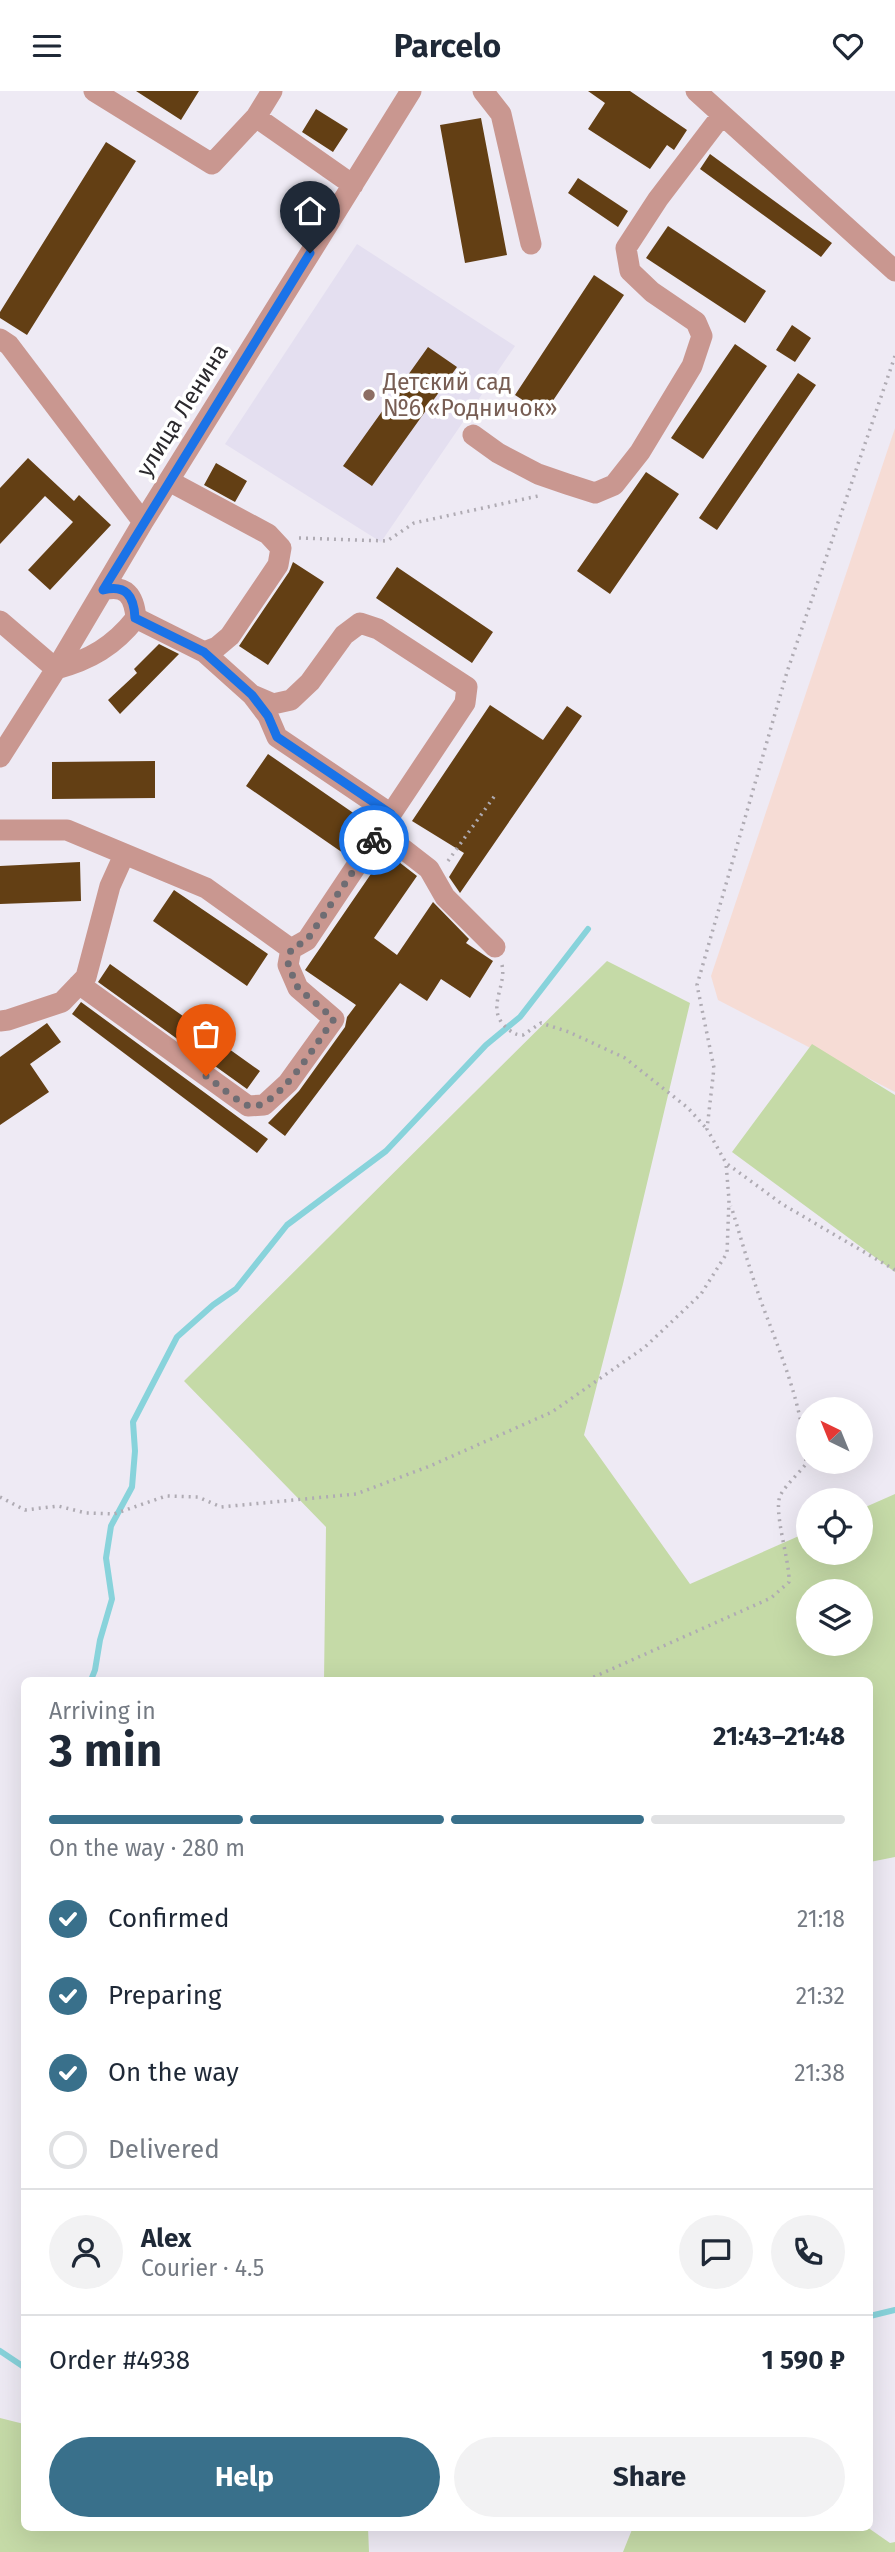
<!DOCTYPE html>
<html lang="en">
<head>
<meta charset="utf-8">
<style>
	:root { --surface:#fff; --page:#f2f2f3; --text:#1f2937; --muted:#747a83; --line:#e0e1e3; --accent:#39708b }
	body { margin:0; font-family:"Fira Sans",sans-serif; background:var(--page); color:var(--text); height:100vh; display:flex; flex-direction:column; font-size:26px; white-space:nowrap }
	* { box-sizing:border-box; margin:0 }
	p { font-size:23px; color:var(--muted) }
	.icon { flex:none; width:38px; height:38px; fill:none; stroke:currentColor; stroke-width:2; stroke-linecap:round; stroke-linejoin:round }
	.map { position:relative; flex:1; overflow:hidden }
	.details { position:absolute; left:21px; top:1586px; width:852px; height:854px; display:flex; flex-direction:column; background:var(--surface); border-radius:10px; box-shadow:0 7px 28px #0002 }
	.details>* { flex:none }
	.needle { width:46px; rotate:317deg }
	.controls { position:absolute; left:796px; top:1306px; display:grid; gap:14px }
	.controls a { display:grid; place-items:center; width:77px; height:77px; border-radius:50%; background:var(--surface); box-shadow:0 7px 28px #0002; font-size:35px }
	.pin { position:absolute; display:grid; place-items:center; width:60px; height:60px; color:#fff; margin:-72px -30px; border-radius:50% 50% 50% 0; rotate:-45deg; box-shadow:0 0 7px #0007 }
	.pin .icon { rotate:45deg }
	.courier { position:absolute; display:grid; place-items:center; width:70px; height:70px; margin:-35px; border:5px solid #1a73e8; border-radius:50%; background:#fff; color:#222; box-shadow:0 2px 9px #0007 }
	.summary em { font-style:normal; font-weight:700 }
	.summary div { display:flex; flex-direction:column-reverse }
	.summary { display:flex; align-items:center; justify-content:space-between; height:119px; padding:0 28px }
	h1 { font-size:46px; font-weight:700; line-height:52px }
	.bar { display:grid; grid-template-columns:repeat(4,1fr); gap:10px 7px; align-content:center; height:84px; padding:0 28px }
	.bar i { height:9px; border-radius:5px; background:var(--line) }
	.bar .on { background:var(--accent) }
	.bar p { grid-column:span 4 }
	.line { display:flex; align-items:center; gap:18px; padding:0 28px; border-top:2px solid var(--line) }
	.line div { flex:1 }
	.round { display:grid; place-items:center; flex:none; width:74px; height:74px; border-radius:37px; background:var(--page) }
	ol { padding:0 28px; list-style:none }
	li { display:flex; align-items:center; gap:21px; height:77px }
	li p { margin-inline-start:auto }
	li .icon { padding:7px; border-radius:50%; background:var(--accent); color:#fff; stroke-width:4 }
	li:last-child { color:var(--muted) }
	li i { width:38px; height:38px; border:4px solid var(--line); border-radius:50% }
	.button { display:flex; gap:14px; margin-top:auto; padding:14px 28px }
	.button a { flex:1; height:80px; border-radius:42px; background:var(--accent); color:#fff; font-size:28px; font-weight:700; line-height:80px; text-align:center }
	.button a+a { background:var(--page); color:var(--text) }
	header { display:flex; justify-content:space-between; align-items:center; height:91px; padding:0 28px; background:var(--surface); font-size:32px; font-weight:700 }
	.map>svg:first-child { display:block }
	.built { fill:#e4dff0 }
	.industrial { fill:#f6dcd5 }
	.green { fill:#c5daa7; fill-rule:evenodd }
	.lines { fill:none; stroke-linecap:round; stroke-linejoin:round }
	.stream { stroke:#88d3db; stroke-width:6 }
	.building { fill:#633f14 }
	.path { stroke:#afabb3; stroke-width:3.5; stroke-dasharray:2 5; stroke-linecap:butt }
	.minor { stroke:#c99790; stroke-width:21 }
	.done { stroke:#6f6d73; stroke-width:7; stroke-dasharray:0 12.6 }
	.route { stroke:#1a73e8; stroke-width:9 }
	.education-dot { fill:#8d6e63; stroke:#fff; stroke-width:2.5 }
	.labels { text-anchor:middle; stroke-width:7; stroke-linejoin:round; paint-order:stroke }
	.education-label { font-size:23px; fill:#785e54; stroke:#fff; text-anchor:start }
	.street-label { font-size:23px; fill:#2b292d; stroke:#fff }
</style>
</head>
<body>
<header><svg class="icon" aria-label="menu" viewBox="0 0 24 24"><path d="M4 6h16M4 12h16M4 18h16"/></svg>Parcelo<svg class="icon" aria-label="heart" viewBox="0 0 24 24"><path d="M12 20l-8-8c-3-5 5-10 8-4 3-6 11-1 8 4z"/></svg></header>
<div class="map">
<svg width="895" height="2461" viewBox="0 0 895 2461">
	<rect width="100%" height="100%" fill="#eeeaf4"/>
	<!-- built -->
	<path class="built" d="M 357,153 L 515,255 L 381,451 L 225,353 Z"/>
	<!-- industrial -->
	<path class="industrial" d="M 895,337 L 895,1001 L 718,909 L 711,885 Z"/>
	<!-- green -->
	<path class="green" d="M 607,870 L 690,912 L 623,1193 L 584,1344 L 690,1493 L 808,1441 L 808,1461 L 861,1461 L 861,1418 L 895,1403 L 895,1766 L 870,1771 L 870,1589 L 324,1589 L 326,1436 L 184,1290 ZM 808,1500 L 861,1500 L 861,1552 L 808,1552 Z
		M 812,953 L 895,1004 L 895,1181 L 732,1061 Z
		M 0,2327 L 24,2333 L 24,2436 L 368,2436 L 369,2461 L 0,2461 Z
		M 633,2436 L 867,2436 L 890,2452 L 895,2451 L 895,2461 L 623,2461 Z"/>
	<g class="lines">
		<!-- stream -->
		<path class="stream" d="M 91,1589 L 95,1579 L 100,1549 L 112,1508 L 106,1467 L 111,1435 L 132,1396 L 135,1360 L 133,1331 L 177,1246 L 213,1214 L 236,1198 L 287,1134 L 386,1060 L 486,954 L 520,926 L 588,838
			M 870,2225 L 895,2219
			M 0,2260 L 24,2276"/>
	</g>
	<!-- building -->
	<path class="building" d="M 136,0 L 199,0 L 181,29 Z
		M 588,0 L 630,0 L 687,39 L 674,59 L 667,54 L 650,78 L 588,38 L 605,12 Z
		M 316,18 L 348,38 L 333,61 L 302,41 Z
		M 481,27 L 507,164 L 465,172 L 440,34 Z
		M 106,51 L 136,70 L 27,244 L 0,227 L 0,221 Z
		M 710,63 L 832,152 L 821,166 L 700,78 Z
		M 578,87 L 628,120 L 618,136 L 568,102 Z
		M 668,135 L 766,200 L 745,232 L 646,167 Z
		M 594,184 L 624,204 L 544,323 L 515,304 Z
		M 792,234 L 811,247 L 795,271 L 776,259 Z
		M 735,253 L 767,275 L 703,368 L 671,347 Z
		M 428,256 L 457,276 L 372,395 L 343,375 Z
		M 798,282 L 816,294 L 717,439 L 699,427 Z
		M 28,367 L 74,410 L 79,404 L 111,434 L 50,499 L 28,479 L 73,431 L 45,405 L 0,453 L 0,397 Z
		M 216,372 L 247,390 L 235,411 L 204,394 Z
		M 646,381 L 679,403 L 610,503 L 577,480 Z
		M 293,471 L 324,491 L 268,574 L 239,555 L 289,481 Z
		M 397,476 L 493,541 L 472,572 L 376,507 Z
		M 159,553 L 179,563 L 120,623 L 108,609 L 137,582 L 134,578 Z
		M 490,614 L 543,649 L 567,615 L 582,625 L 460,802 L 449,786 L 464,762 L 412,730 Z
		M 268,663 L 365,730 L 343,762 L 246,695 Z
		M 155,670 L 155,707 L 52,708 L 52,671 Z
		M 386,761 L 417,785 L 374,847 L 397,864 L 433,811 L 469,848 L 466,852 L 493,870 L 470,907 L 441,888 L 427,910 L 400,892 L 285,1045 L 268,1032 L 299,1000 L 345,936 L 347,926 L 356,914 L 305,879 Z
		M 80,771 L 81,810 L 0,813 L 0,775 Z
		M 174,799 L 268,863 L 247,895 L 153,830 Z
		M 110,873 L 260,980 L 247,998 L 98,891 Z
		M 81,911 L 268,1048 L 257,1062 L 72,923 Z
		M 47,932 L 61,951 L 30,973 L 49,1001 L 0,1034 L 0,966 Z"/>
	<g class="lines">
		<!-- path -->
		<path class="path" d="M 895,265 L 787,581 L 697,894 L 714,977 L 707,1038 L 726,1072 L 782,1113 L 895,1179
			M 299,447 L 387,450 L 414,432 L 538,405
			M 448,770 L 496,703
			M 502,874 C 507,896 484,919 508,938 C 513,942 516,944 523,944 L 541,932 L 569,941 L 625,967 L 688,1017 L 706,1037
			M 0,1406 L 25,1419 L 58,1415 L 86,1422 L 114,1423 L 166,1405 L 198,1406 L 221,1416 L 356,1403 L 430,1375 L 552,1321 L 645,1256 L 701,1203 L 727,1162 L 729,1109 L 726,1072
			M 587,1589 L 771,1507 L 789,1491 C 790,1469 772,1418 781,1403 C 787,1393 798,1383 806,1373 C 804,1317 781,1264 762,1213 C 750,1180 741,1147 731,1115"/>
		<!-- minor -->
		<path class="minor" d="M 94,0 L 212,73 L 256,26 L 353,94
			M 483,0 L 501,23 L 531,153
			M 696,0 L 895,180
			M 256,26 L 272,0
			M 0,248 L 9,254 L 143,431
			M 473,344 L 498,362 L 538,383 L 567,393 L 595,402 L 614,394 L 640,361 L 692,275 L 702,245 L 696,231 L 652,201 L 630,180 L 626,157 L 658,108 L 722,24
			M 169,390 L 268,443 L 281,457 L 278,474 L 230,545 L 217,556 L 204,561
			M 136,527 L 204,561 L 252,604 L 268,625 L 277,646 L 391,723
			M 0,530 L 56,578 C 90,569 114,555 136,527 C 134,505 126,493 103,499
			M 0,666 L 56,578 L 143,431 L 411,0
			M 0,739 L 67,739 L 206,797 L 291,858 L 307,849 L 465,612 L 467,596 L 378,538 L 360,532 L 344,544 L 310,591 L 291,609 L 273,613 L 252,604
			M 380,740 L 429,778 L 445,806 L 495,856
			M 79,893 L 248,1015 L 264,1014 L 288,992 L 334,928 L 298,897 L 288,874 L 291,858
			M 0,930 L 8,929 L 62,911 L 86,886 L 110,795 L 124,764"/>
	</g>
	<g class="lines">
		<!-- done -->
		<path class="done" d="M 206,985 C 216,992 240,1013 250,1015 C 278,1019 318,949 334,928 L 298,897 L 288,874 L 291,858 L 307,849 L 374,749"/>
		<!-- route -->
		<path class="route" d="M 310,162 L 103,499 C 126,493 134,505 135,527 L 204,561 L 252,604 L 268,625 L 277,646 L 391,723 L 374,749"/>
	</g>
	<!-- markers -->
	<circle class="education-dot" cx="369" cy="304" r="7"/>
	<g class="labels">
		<!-- education labels -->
		<g class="education-label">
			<text x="383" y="299">Детский сад<tspan x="383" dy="26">№6 «Родничок»</tspan></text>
		</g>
		<!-- street labels -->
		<g class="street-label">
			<text transform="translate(182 319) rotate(-58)" y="8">улица Ленина</text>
		</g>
	</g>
</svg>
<div class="controls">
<a><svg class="needle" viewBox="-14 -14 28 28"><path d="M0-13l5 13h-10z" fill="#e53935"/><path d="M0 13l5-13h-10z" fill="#747a83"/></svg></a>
<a><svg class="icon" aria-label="locate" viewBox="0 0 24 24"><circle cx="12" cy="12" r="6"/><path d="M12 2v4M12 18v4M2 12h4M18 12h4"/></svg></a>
<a><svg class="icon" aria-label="layers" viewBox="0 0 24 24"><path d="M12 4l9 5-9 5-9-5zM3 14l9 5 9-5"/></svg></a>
</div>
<div class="pin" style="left:206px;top:985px;background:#ea580c"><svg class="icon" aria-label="bag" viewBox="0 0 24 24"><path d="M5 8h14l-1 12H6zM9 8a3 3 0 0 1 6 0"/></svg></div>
<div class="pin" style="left:310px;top:162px;background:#1f2937"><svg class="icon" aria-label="home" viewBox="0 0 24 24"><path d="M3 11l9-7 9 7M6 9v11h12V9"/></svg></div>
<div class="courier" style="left:374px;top:749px"><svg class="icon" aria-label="bike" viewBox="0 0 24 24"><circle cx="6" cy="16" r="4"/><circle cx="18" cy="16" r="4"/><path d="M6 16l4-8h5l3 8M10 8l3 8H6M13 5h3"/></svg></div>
<section class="details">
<div class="summary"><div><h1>3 min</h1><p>Arriving in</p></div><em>21:43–21:48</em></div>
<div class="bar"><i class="on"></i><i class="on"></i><i class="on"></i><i></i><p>On the way · 280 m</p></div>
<ol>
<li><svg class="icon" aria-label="check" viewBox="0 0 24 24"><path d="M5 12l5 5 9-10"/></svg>Confirmed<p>21:18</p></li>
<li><svg class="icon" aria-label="check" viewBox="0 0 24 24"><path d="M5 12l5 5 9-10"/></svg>Preparing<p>21:32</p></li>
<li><svg class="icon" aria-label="check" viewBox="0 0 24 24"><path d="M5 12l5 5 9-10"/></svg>On the way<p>21:38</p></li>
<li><i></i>Delivered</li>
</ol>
<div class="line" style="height:126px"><a class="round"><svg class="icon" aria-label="person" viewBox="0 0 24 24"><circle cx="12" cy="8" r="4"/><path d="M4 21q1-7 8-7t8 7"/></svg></a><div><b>Alex</b><p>Courier · 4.5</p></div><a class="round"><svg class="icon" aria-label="chat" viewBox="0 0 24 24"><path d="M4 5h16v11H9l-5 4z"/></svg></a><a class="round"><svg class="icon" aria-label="phone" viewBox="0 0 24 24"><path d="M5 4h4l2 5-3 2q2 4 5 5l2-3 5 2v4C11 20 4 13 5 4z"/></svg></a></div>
<div class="line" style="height:91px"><div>Order #4938</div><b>1 590 ₽</b></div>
<div class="button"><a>Help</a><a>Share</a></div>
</section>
</div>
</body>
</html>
